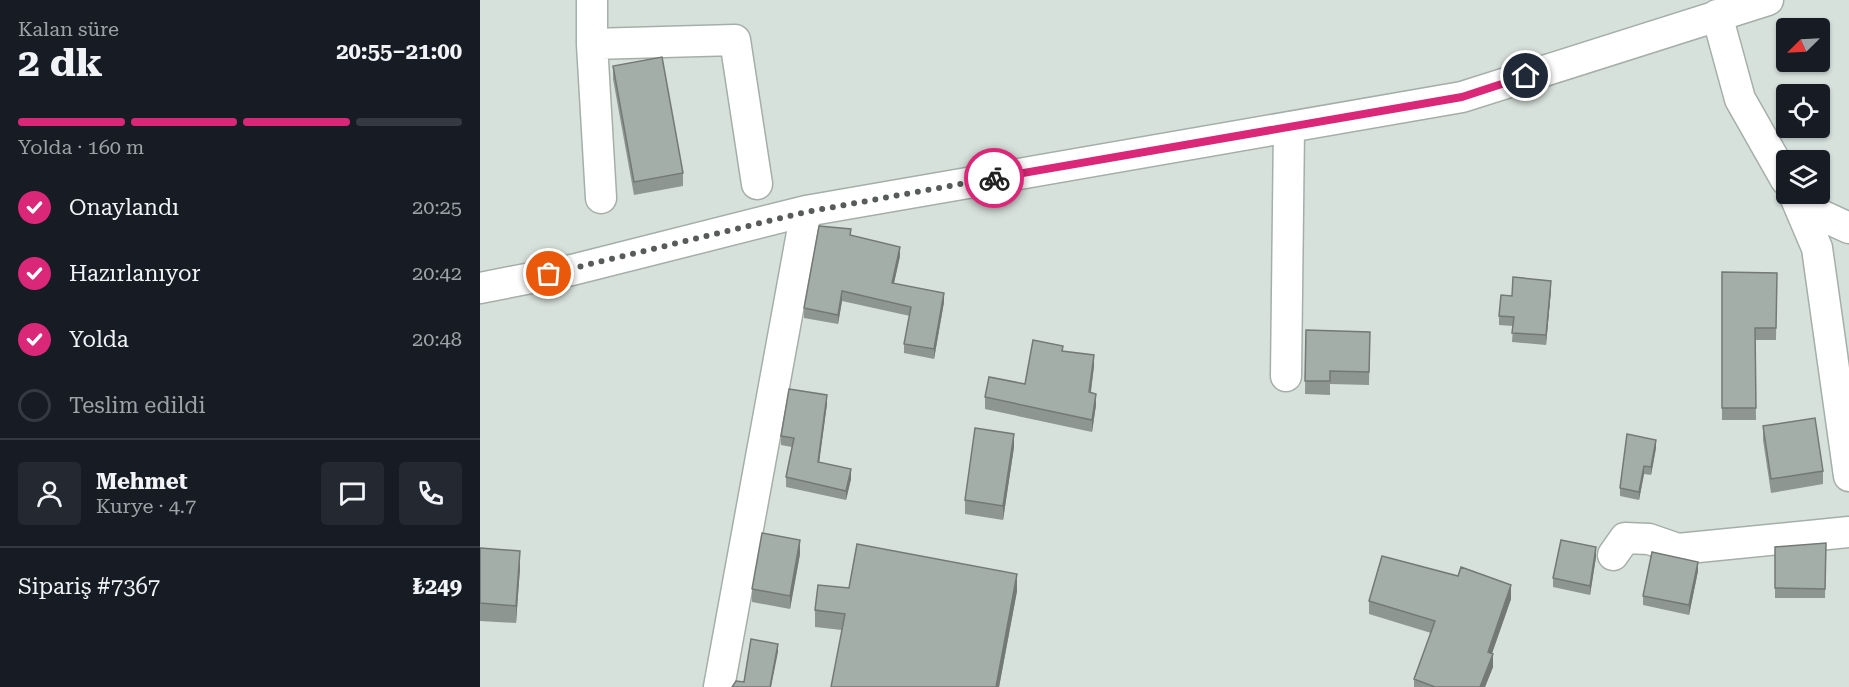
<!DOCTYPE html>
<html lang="tr">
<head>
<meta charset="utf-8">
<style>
	:root { --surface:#171b24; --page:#242831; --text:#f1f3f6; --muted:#9ea1a6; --line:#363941; --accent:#db2777 }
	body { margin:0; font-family:"Roboto Serif",serif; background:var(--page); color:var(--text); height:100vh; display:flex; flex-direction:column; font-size:22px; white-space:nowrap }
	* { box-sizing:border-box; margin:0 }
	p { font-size:20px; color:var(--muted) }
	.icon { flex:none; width:33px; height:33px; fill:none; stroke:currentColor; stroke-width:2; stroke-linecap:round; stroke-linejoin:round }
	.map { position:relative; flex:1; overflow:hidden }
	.details { display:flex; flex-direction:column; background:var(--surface); width:480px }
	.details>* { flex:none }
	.needle { width:39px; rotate:246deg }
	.controls { position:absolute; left:1296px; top:18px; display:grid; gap:12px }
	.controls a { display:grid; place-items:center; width:54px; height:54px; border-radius:6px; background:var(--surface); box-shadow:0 2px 4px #0004; font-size:30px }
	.pin { position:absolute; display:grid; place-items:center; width:51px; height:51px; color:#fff; margin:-26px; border:3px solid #fff; border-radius:50%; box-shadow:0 2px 6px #0007 }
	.courier { position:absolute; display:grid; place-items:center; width:60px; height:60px; margin:-30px; border:4px solid #db2777; border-radius:50%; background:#fff; color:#222; box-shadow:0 2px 8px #0007 }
	.headline em { font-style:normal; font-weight:700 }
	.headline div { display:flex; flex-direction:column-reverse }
	.headline { display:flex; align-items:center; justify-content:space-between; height:102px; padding:0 18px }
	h1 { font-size:39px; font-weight:700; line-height:45px }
	.bar { display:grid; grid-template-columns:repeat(4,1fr); gap:9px 6px; align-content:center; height:72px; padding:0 18px }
	.bar i { height:8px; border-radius:4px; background:var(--line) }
	.bar .current { background:var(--accent) }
	.bar p { grid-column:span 4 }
	.line { display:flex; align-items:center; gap:15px; padding:0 18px; border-top:2px solid var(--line) }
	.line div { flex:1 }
	.round { display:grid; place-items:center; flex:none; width:63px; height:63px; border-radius:6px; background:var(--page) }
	ol { padding:0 18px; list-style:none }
	li { display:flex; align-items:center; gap:18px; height:66px }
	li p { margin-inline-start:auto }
	li .icon { padding:6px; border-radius:50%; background:var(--accent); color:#fff; stroke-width:4 }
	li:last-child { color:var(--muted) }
	li i { width:33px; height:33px; border:3px solid var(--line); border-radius:50% }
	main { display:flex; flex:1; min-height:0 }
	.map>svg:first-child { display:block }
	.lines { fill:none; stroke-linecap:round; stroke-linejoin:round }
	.minor-casing { stroke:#a5afa9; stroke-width:33 }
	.minor { stroke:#fff; stroke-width:30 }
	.wall { fill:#8d9690 }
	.shaded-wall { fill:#737a76 }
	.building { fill:#a4aea8; stroke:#737a76; stroke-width:1.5 }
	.done { stroke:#575c59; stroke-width:6; stroke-dasharray:0 10.8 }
	.route { stroke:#db2777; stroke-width:8 }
</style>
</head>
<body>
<main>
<section class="details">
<div class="headline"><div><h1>2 dk</h1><p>Kalan süre</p></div><em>20:55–21:00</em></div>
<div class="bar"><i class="current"></i><i class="current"></i><i class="current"></i><i></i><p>Yolda · 160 m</p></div>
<ol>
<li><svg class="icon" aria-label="check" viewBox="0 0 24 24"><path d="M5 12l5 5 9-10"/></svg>Onaylandı<p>20:25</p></li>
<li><svg class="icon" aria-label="check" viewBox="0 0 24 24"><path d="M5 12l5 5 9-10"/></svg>Hazırlanıyor<p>20:42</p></li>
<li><svg class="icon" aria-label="check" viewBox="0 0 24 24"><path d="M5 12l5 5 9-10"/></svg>Yolda<p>20:48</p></li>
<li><i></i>Teslim edildi</li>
</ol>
<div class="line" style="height:108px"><a class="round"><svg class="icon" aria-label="person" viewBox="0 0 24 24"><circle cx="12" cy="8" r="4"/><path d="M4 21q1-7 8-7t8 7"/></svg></a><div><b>Mehmet</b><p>Kurye · 4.7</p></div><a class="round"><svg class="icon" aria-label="chat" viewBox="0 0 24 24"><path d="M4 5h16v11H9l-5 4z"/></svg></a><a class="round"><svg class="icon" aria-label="phone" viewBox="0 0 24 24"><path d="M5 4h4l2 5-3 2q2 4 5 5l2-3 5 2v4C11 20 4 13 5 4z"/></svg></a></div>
<div class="line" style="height:78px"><div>Sipariş #7367</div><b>₺249</b></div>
</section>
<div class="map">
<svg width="1369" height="687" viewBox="0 0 1369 687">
	<rect width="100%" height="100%" fill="#d7e1db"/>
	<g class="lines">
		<!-- minor casing -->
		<g class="minor-casing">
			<path id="minor" d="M 112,0 L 112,44 L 121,198
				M 1237,15 L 1260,99 L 1306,180
				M 112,44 L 255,40 L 277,184
				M 1314,194 L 1337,248 L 1369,476
				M 1321,206 L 1369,228
				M 0,288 L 92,270 L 326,211 L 982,97 L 1288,0
				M 806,376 L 809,127
				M 1133,555 L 1145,538 L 1169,539 L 1198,549 L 1369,532
				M 239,687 L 326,211"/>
		</g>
		<!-- minor -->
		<use href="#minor" class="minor"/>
	</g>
	<!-- wall -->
	<path class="wall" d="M 133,66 L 203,173 L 203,186 L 154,195 L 133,79 Z
		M 371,235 L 420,256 L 414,283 L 464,302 L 454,359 L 424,353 L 424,344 L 430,316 L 362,301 L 358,324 L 324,318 L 324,308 Z
		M 1242,272 L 1297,273 L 1296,340 L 1275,340 L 1276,420 L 1242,420 Z
		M 1071,290 L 1066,345 L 1032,342 L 1033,326 L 1019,325 L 1019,316 L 1032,296 Z
		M 826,330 L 890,332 L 889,385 L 850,384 L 850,395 L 825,394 Z
		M 583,351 L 614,366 L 611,392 L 616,405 L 612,432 L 505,409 L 505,397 L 545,384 Z
		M 347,404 L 339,462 L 371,479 L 366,500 L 306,487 L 306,477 L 312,447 L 301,445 L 301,436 Z
		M 1283,426 L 1343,471 L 1343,484 L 1291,493 L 1283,440 Z
		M 534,447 L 523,520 L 485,514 L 485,500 Z
		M 1176,448 L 1171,475 L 1164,474 L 1159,500 L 1140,496 L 1140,488 Z
		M 1346,543 L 1345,598 L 1295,598 L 1295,547 Z
		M 0,548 L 40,568 L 36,623 L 0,621 Z
		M 320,554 L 310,609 L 272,602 L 272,589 Z
		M 1116,557 L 1110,595 L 1073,587 L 1073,578 Z
		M 1218,571 L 1209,615 L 1163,605 L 1163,596 Z
		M 369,588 L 537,591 L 519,687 L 351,687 L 362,630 L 335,627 L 335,610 Z
		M 1031,599 L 1012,653 L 1013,667 L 1005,687 L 934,687 L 934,679 L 951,633 L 889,614 L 889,601 Z"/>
	<!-- shaded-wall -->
	<path class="shaded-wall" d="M 420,247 L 420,256 L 412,292 L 412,283 Z
		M 1071,281 L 1071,290 L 1066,345 L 1066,335 Z
		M 362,291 L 362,301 L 358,324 L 358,315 Z
		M 464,293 L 464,302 L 454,359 L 454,349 Z
		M 614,355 L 614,366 L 609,404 L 609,392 Z
		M 616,394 L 616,405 L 612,432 L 612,420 Z
		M 347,395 L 347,404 L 338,471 L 338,462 Z
		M 534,434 L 534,447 L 523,520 L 523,506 Z
		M 1176,440 L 1176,448 L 1171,475 L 1171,467 Z
		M 1164,466 L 1164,474 L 1159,500 L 1159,492 Z
		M 371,469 L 371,479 L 366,500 L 366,491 Z
		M 320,540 L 320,554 L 310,609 L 310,596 Z
		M 1116,547 L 1116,557 L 1110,595 L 1110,586 Z
		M 40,551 L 40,568 L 36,623 L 36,606 Z
		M 1218,562 L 1218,571 L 1209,615 L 1209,605 Z
		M 537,574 L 537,591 L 519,687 L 516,687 Z
		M 1031,585 L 1031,599 L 1008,665 L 1008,652 Z
		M 298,644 L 298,652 L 291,687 L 290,687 Z
		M 1013,654 L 1013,667 L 1005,687 L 1000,687 Z"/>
	<!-- building -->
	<path class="building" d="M 182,57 L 203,173 L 154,182 L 133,66 Z
		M 339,226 L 371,229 L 370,235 L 420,247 L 412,283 L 464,293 L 454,349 L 424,344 L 431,307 L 362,291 L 358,315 L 324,308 Z
		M 1242,272 L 1297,273 L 1296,328 L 1275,328 L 1276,408 L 1242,408 Z
		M 1033,277 L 1071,281 L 1066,335 L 1032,333 L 1034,317 L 1019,316 L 1021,295 L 1032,296 Z
		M 826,330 L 890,332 L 889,372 L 850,371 L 850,381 L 825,381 Z
		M 553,340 L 583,346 L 582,351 L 614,355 L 609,392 L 616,394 L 612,420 L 505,397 L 509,377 L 545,384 Z
		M 309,389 L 347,395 L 338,462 L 371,469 L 366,491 L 306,477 L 314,438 L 301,436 Z
		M 1335,418 L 1343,471 L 1291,479 L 1283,426 Z
		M 495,428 L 534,434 L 523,506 L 485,500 Z
		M 1147,434 L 1176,440 L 1171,467 L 1164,466 L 1159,492 L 1140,488 Z
		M 282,533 L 320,540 L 310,596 L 272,589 Z
		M 1081,540 L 1116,547 L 1110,586 L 1073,578 Z
		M 1346,543 L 1345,589 L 1295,588 L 1295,547 Z
		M 377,544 L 537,574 L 516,687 L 351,687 L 365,614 L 335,610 L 338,585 L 369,588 Z
		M 0,548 L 40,551 L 36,606 L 0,603 Z
		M 1172,552 L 1218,562 L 1209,605 L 1163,596 Z
		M 902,556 L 978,576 L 981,567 L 1031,585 L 1008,652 L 1013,654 L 1000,687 L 955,687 L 934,679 L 955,621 L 889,601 Z
		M 271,639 L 298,644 L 290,687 L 252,687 L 256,681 L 264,682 Z"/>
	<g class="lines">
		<!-- done -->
		<path class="done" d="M 69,274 L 326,212 L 514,178"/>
		<!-- route -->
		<path class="route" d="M 514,178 L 982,97 L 1046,76"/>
	</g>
</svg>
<div class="controls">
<a><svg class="needle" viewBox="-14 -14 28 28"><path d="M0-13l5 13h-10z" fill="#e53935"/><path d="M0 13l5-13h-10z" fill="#9ea1a6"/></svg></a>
<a><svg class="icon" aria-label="locate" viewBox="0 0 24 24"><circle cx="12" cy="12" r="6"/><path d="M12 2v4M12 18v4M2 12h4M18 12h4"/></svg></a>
<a><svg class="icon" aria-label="layers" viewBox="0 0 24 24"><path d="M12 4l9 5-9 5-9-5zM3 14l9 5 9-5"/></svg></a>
</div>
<div class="pin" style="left:69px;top:274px;background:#ea580c"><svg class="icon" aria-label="bag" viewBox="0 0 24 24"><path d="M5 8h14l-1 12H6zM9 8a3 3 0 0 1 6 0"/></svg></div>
<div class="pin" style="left:1046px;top:76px;background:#1f2937"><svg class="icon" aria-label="home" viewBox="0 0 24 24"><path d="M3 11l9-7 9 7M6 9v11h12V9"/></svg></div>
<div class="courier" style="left:514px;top:178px"><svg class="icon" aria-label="bike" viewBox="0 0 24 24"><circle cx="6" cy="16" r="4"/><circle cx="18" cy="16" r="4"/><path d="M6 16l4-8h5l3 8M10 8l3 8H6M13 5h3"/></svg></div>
</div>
</main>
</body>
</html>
